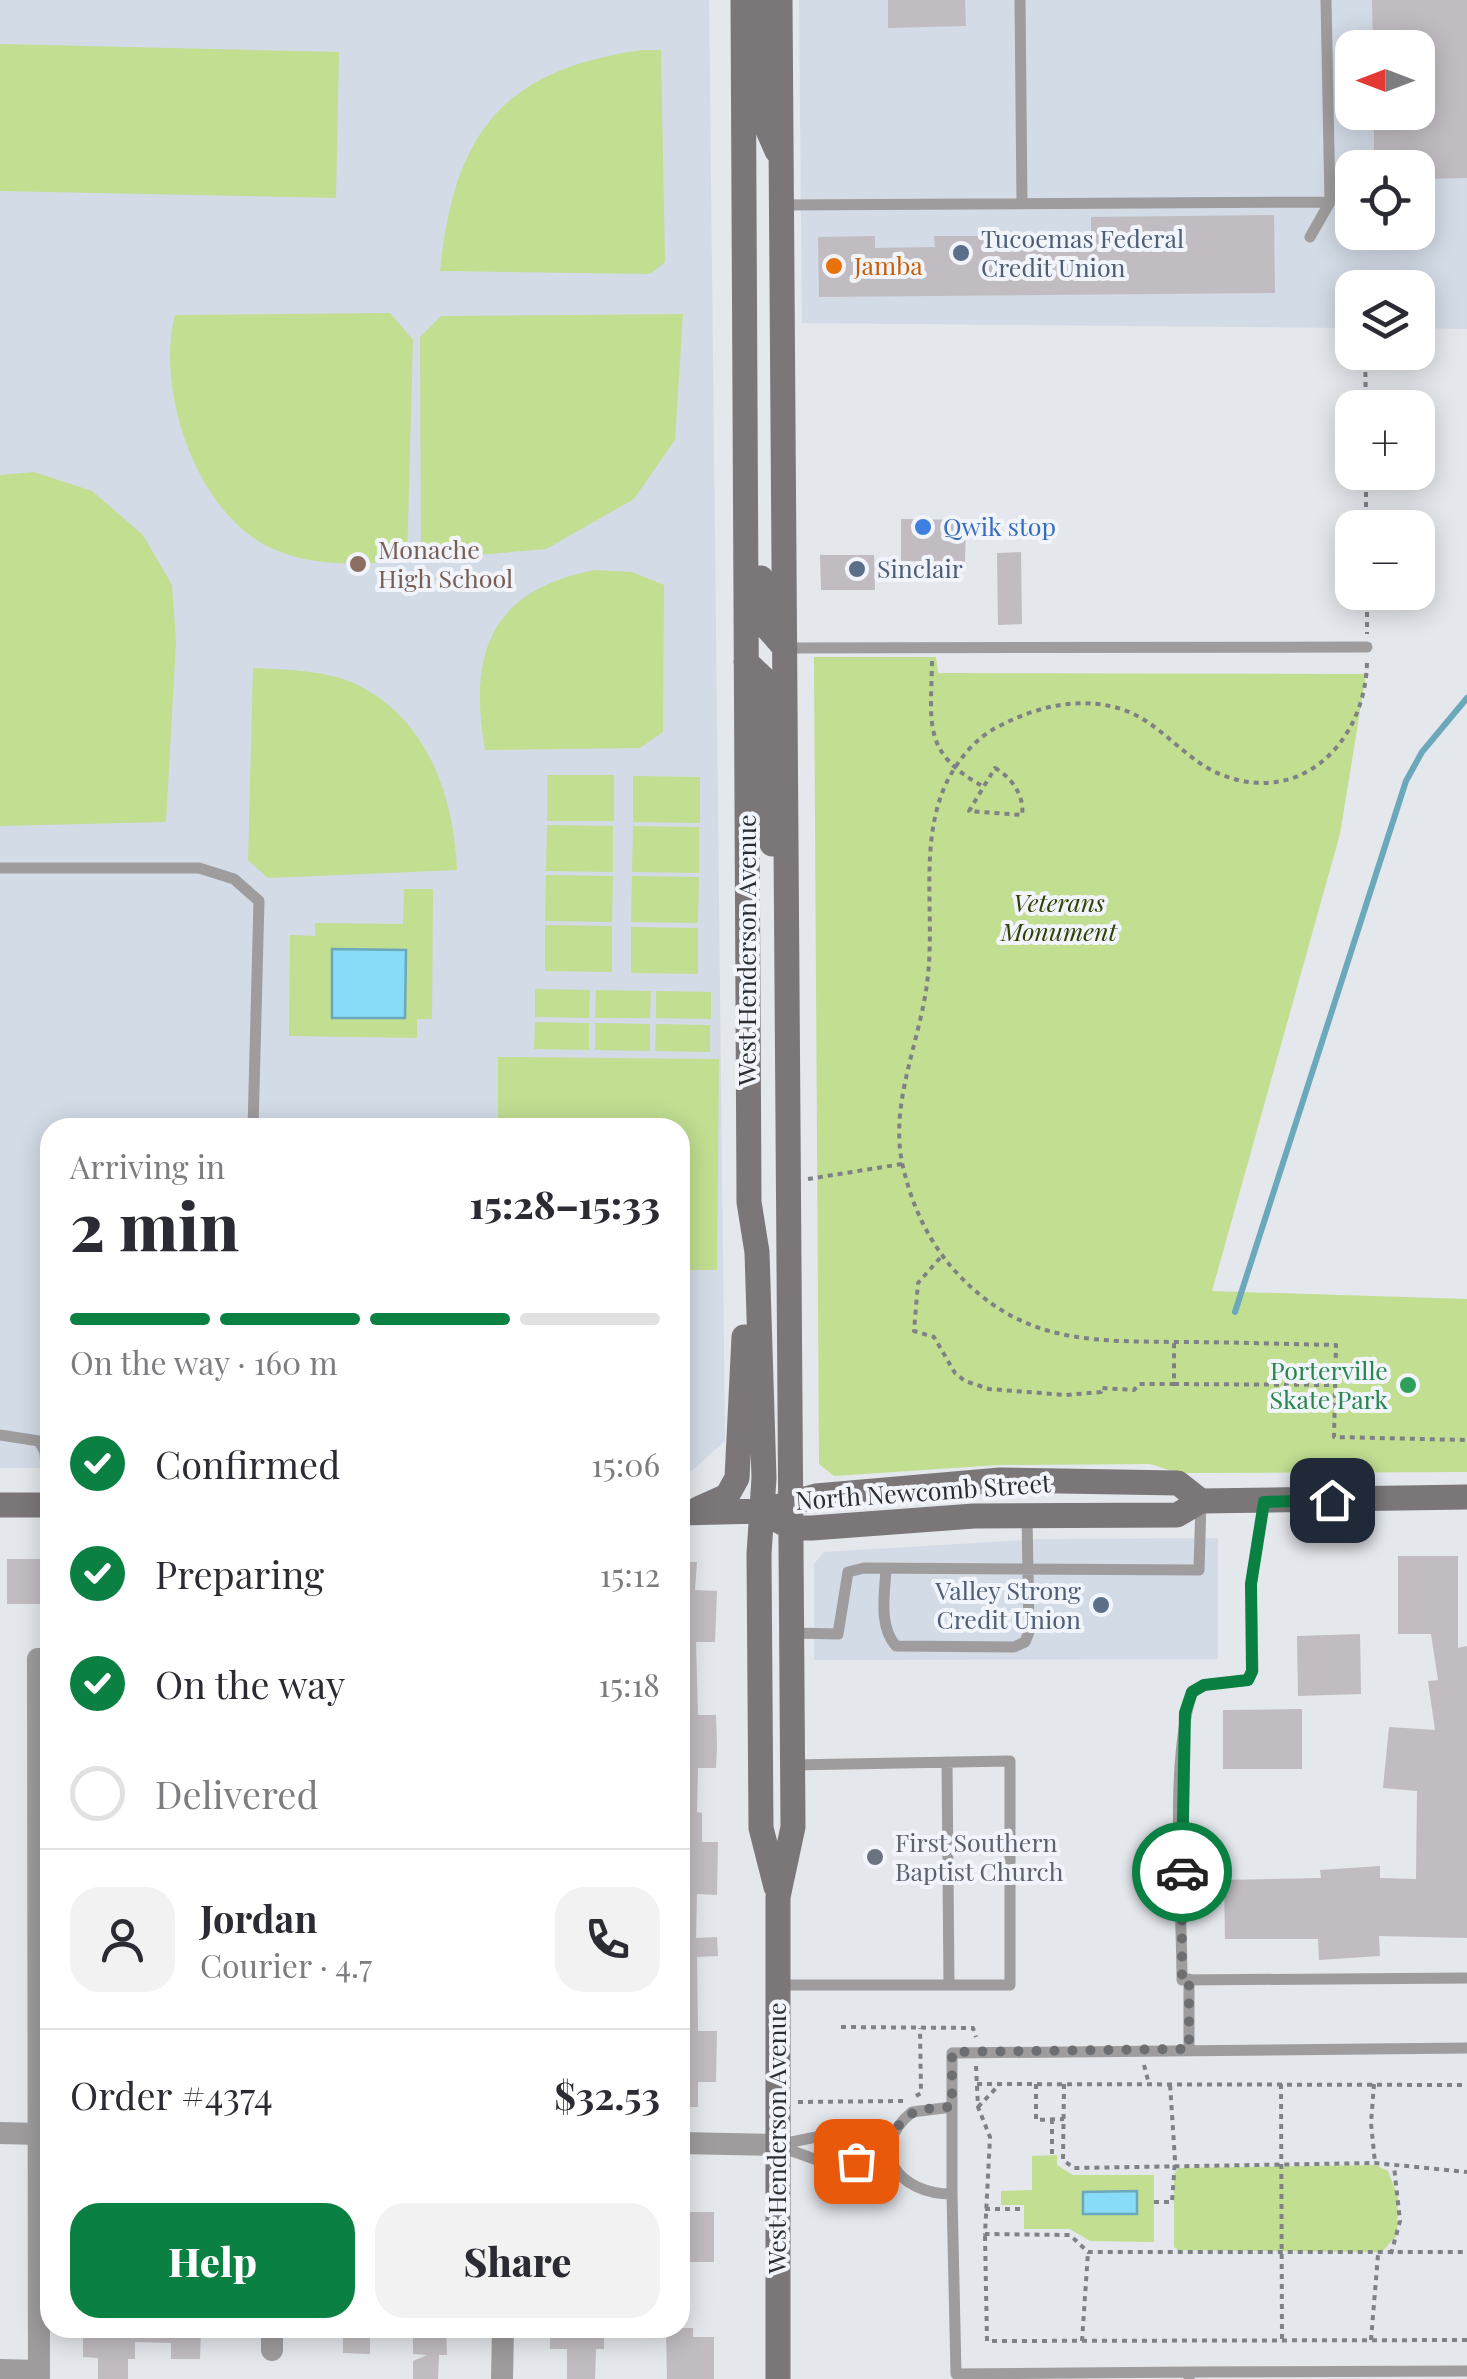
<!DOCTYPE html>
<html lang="en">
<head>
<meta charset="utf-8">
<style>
	:root { --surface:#fff; --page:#f2f2f3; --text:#2b2b33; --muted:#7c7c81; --line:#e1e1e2; --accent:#0b8043 }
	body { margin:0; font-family:"Playfair Display",serif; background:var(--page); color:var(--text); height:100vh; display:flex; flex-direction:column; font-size:38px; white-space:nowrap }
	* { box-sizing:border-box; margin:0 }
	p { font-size:32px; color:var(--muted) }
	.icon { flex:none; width:55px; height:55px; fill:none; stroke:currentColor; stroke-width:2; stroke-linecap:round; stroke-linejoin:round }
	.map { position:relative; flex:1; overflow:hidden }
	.panel { position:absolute; left:40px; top:1118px; width:650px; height:1220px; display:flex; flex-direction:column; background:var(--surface); border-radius:30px; box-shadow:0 5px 25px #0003 }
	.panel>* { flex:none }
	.needle { width:65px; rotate:270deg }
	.fabs { position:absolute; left:1335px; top:30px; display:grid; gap:20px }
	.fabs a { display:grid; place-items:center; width:100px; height:100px; border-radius:20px; background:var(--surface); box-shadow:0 5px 25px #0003; font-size:50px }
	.pin { position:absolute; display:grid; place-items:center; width:85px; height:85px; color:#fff; margin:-42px; border-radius:20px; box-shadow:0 5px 15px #0006 }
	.courier { position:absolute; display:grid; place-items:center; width:100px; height:100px; margin:-50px; border:8px solid #0b8043; border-radius:50%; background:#fff; color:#222; box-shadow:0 2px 12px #0007 }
	.overview em { font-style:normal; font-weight:800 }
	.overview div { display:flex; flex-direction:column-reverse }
	.overview { display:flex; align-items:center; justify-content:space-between; height:170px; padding:0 30px }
	h1 { font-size:65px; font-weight:800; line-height:75px }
	.bar { display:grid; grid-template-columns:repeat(4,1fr); gap:15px 10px; align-content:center; height:120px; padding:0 30px }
	.bar i { height:12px; border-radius:8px; background:var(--line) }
	.bar .active { background:var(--accent) }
	.bar p { grid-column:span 4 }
	.line { display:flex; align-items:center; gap:25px; padding:0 30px; border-top:2px solid var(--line) }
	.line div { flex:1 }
	.round { display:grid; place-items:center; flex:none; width:105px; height:105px; border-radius:30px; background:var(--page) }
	ol { padding:0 30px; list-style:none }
	li { display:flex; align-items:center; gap:30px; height:110px }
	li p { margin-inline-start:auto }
	li .icon { padding:10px; border-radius:50%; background:var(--accent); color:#fff; stroke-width:4 }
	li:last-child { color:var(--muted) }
	li i { width:55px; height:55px; border:5px solid var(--line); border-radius:50% }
	.cta { display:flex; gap:20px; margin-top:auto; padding:20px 30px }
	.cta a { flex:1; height:115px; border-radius:30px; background:var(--accent); color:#fff; font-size:40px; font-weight:800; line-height:115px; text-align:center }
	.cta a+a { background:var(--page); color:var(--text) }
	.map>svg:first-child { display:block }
	.built { fill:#d3dbe6; fill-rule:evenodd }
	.green { fill:#c1de91 }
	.water { fill:#88dcf7; stroke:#6ca8bb; stroke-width:2.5 }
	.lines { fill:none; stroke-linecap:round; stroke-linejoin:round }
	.stream { stroke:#6ca8bb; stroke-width:6 }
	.building { fill:#c0bcc1 }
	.path { stroke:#7f8285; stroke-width:4; stroke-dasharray:5 5; stroke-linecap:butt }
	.service { stroke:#9e9c9d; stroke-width:11 }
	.minor { stroke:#9e9c9d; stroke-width:22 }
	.secondary { stroke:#7b7779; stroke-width:25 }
	.done { stroke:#6c6e71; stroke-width:10; stroke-dasharray:0 18 }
	.route { stroke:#0b8043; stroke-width:12 }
	.service-dot { fill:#5c6f8a; stroke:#f1f4fa; stroke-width:4 }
	.food-dot { fill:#e8710a; stroke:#f1f4fa; stroke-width:4 }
	.shop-dot { fill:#3f7fe0; stroke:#f1f4fa; stroke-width:4 }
	.education-dot { fill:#8d6e63; stroke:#f1f4fa; stroke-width:4 }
	.leisure-dot { fill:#2e9e5b; stroke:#f1f4fa; stroke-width:4 }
	.worship-dot { fill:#6b7280; stroke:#f1f4fa; stroke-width:4 }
	.labels { text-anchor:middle; stroke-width:8; stroke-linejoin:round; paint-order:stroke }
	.service-label { font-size:25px; fill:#4e5e75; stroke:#f1f4fa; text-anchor:start }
	.food-label { font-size:25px; fill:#c56008; stroke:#f1f4fa; text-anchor:start }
	.shop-label { font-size:25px; fill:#366cbe; stroke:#f1f4fa; text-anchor:start }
	.education-label { font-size:25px; fill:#785e54; stroke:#f1f4fa; text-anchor:start }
	.park-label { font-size:25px; font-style:italic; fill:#2e4002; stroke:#f1f4fa }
	.street-label { font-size:25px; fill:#2b2d2f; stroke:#f1f4fa }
	.leisure-label { font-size:25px; fill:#27864d; stroke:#f1f4fa; text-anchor:end }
	.worship-label { font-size:25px; fill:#5b616d; stroke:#f1f4fa; text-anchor:start }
</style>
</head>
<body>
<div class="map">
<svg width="1467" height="2379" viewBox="0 0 1467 2379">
	<rect width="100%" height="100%" fill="#e4e7ec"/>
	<!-- built -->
	<path class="built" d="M 0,0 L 709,0 L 725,1441 L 688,1474 L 680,1474 L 680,1128 L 50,1128 L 50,1468 L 0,1468 Z
		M 799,0 L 1467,0 L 1467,329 L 1418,328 L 1418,288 L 1352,288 L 1352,328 L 802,323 ZM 1352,48 L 1418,48 L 1418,112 L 1352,112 ZM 1352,168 L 1418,168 L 1418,232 L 1352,232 Z
		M 1218,1538 L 1218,1659 L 814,1660 L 814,1564 L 824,1552 L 1041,1539 Z"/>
	<!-- green -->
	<path class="green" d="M 0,44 L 339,52 L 336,198 L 0,191 Z
		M 642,50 L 661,50 L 665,262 L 650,274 L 440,271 C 454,134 501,70 642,50 Z
		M 390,313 L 413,340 L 407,560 C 365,565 318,567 278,551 C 198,520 155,392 175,315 Z
		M 683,314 L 675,440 L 634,499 L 546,549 L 421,560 L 420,337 L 441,316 Z
		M 34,472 L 92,491 L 143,535 L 172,585 L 176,642 L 166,822 L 0,826 L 0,475 Z
		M 595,570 L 632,572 L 664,585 L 663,732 L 640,748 L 485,750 C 468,652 491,590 595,570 Z
		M 814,657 L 936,657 L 938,673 L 1366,674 L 1340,834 L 1212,1291 L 1467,1299 L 1467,1472 L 1178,1473 L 1150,1464 L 998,1465 L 834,1476 L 819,1464 Z
		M 253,668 C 287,670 328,670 360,686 C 429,722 454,798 457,870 L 268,878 L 248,860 Z
		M 547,775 L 614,775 L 614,821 L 547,821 Z
		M 633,776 L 700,777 L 700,823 L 633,822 Z
		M 547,825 L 613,826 L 613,872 L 546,871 Z
		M 633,826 L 699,827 L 699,873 L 632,872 Z
		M 546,875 L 613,876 L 612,922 L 545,921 Z
		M 632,876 L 699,877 L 698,923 L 631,922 Z
		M 404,889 L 433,889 L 432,1019 L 417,1019 L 417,1038 L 289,1036 L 290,935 L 315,936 L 315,923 L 403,924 Z
		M 545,925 L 612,926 L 612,972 L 545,971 Z
		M 631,927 L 698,928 L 698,974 L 631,973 Z
		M 535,989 L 590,990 L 589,1018 L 535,1017 Z
		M 596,990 L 651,991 L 650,1018 L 595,1018 Z
		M 656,991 L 711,992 L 711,1019 L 656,1018 Z
		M 535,1022 L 589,1023 L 589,1050 L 534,1049 Z
		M 595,1023 L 650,1024 L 650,1051 L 595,1050 Z
		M 656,1024 L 710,1025 L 710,1052 L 655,1051 Z
		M 498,1057 L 719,1059 L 717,1270 L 680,1270 L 680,1128 L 498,1127 Z
		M 1057,2155 L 1057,2165 L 1073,2175 L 1154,2175 L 1154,2242 L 1090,2241 L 1070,2229 L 1024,2229 L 1024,2205 L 1001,2205 L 1001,2191 L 1032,2190 L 1032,2156 Z
		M 1375,2165 L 1388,2171 L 1398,2197 L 1397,2235 L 1382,2252 L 1178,2250 L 1174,2247 L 1174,2174 L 1179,2168 Z"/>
	<!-- water -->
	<path class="water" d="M 332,949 L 406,950 L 405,1018 L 332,1018 Z
		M 1137,2191 L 1137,2214 L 1083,2214 L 1083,2192 Z"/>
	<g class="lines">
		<!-- stream -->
		<path class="stream" d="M 1235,1312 L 1406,781 L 1422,752 L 1467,698"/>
	</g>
	<!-- building -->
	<path class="building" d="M 888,0 L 965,0 L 966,26 L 888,28 Z
		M 1372,0 L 1467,0 L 1467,178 L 1418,179 L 1418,168 L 1374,168 L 1374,112 L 1418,112 L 1418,48 L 1373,48 Z
		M 1274,215 L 1275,293 L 819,297 L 818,237 L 875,236 L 875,248 L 935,247 L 934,236 L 1091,236 L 1091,217 Z
		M 901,519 L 966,520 L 965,562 L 901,561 Z
		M 1021,552 L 1022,624 L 998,625 L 997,553 Z
		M 820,555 L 874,555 L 875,590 L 821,590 Z
		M 1398,1556 L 1458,1556 L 1458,1648 L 1467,1646 L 1467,1938 L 1379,1936 L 1380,1956 L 1319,1960 L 1318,1939 L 1225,1939 L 1224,1880 L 1321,1878 L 1320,1870 L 1380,1866 L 1380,1878 L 1416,1879 L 1417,1791 L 1383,1788 L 1389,1727 L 1435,1730 L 1428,1681 L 1438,1680 L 1431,1634 L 1398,1634 Z
		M 7,1559 L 40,1559 L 40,1576 L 48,1576 L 50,1604 L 7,1604 Z
		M 680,1562 L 697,1562 L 695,1590 L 717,1591 L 715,1642 L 696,1642 L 698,1715 L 716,1715 L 717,1747 L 716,1768 L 698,1768 L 697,1812 L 702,1813 L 702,1842 L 718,1842 L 717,1895 L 697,1894 L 696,1938 L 717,1937 L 718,1956 L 697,1957 L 698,2031 L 717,2031 L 716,2082 L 698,2082 L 698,2107 L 680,2107 Z
		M 1360,1634 L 1361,1694 L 1298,1696 L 1297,1636 Z
		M 1302,1709 L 1302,1769 L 1223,1769 L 1223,1710 Z
		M 680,2212 L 714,2212 L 714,2262 L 680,2262 Z
		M 102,2328 L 201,2328 L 200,2359 L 171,2359 L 171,2343 L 135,2342 L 135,2359 L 128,2359 L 128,2379 L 98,2379 L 98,2358 L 83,2357 L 83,2335 L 102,2335 Z
		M 343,2328 L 370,2328 L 370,2354 L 343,2353 Z
		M 413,2328 L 446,2328 L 447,2355 L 439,2355 L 438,2379 L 413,2379 L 413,2361 L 427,2355 L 413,2354 Z
		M 550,2328 L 604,2328 L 604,2349 L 596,2349 L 595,2379 L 567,2379 L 567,2349 L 550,2349 Z
		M 666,2328 L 693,2328 L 693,2337 L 714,2337 L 714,2379 L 667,2379 Z"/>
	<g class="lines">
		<!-- path -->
		<path class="path" d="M 1365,352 L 1366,408
			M 1366,472 L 1366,528
			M 1367,592 L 1367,634
			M 932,661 C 931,725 922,753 984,787
			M 1367,663 C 1365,741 1303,806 1222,775 C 1185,761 1160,721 1121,709 C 1077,695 1031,708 992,730 C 967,745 947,775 939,802 C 922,856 934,919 928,975 C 922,1039 888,1102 903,1167 C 915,1218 938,1260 979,1294 C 1039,1344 1104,1341 1178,1342 C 1231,1342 1284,1344 1336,1345 L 1334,1437 L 1467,1440
			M 995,768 C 1011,777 1025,796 1022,815 L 969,811 Z
			M 808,1179 L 902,1164
			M 940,1258 L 918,1283 L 914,1331 L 934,1337 L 955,1373 L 965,1381 L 989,1389 L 1066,1395 L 1101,1392 L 1101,1388 L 1134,1390 L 1139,1384 L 1174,1384 L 1174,1341
			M 1174,1384 L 1334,1385
			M 841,2027 L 973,2028 L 976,2037
			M 1144,2065 L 1149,2084
			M 976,2066 L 978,2107 L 990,2137 L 985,2234 L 1070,2235 L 1088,2252 L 1467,2252
			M 977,2084 L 1467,2085
			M 1036,2084 L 1036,2120 L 1064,2119
			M 1064,2084 L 1063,2160 L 1074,2168 L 1375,2163 L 1467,2172
			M 1281,2084 L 1282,2339
			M 1374,2084 L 1371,2123 L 1375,2163
			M 916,2096 L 921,2093 L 920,2028
			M 798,2102 L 903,2101
			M 978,2107 L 999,2085
			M 1052,2119 L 1052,2155
			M 1154,2202 L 1172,2202 L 1175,2160 L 1170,2084
			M 985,2209 L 1024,2209
			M 985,2236 L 987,2341 L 1467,2340
			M 1391,2254 L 1400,2221 L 1394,2166
			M 1371,2340 L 1378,2255
			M 1082,2341 L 1088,2252"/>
		<!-- service -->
		<path class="service" d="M 1020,0 L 1022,203
			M 781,205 L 1330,202
			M 1310,237 L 1330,202 L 1326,0
			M 785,648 L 1367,647
			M 0,868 L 199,868 L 234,879 L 259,901 L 253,1128
			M 0,1435 L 39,1441 L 45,1452 L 48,1505
			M 1264,1502 L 1251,1584 L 1253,1671 L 1248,1680 L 1204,1685 L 1192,1692 C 1169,1767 1182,1897 1182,1980 L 1467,1978
			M 886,1568 C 885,1593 878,1626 896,1646 L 1014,1647 L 1025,1642 L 1029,1632 L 1027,1516
			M 792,1633 L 838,1634 L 848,1572 L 864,1568 L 1199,1570 L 1201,1502
			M 947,1762 L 949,1985
			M 1189,1979 L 1189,2049
			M 777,1985 L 1010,1985 L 1010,1761 L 792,1765
			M 952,2107 L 912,2112 C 865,2151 899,2194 952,2194 L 952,2053 L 1467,2048
			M 777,2145 L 821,2136 L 892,2136
			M 778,2146 L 820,2161 L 891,2161
			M 952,2194 L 956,2374 L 1189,2372 L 1189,2379
			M 1189,2372 L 1467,2371"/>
		<!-- minor -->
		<path class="minor" d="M 0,2133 L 39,2134
			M 680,2143 L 777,2145
			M 272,2328 L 272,2350
			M 0,2370 L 39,2371
			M 39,2379 L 38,1659 L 50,1659
			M 502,2379 L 503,2328"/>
		<!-- secondary -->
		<path class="secondary" d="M 743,0 L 749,1202 L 757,1252 L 764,1478 L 759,1554 L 761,1828 L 776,1887
			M 760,0 L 763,119 L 777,151
			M 761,578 L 765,625 L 785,648
			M 746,662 L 763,678 L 768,705 L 772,844
			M 0,1505 L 50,1505
			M 698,1509 L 727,1496 L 737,1478 L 744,1337
			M 680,1513 L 762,1511 L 816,1496 L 1000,1480 L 1178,1483 L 1201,1501
			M 779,1521 L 792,1528 L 812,1528 L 974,1516 L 1177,1515 L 1201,1501 L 1467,1497
			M 778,2379 L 778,1897 L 793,1827 L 780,0"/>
	</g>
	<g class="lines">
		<!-- done -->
		<path class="done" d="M 856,2161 L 891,2161 C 892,2116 909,2108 952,2107 L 952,2052 L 1189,2049 L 1189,1980 L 1182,1980 L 1182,1872"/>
		<!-- route -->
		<path class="route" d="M 1182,1872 L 1185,1713 L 1192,1692 L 1204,1685 L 1248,1680 L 1252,1671 L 1251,1584 L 1264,1502 L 1332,1500"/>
	</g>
	<!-- markers -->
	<g class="service-dot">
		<circle cx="961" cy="253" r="10"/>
		<circle cx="857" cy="569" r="10"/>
		<circle cx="1101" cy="1605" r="10"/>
	</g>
	<circle class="food-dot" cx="834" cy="266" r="10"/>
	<circle class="shop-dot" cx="923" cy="527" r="10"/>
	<circle class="education-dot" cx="358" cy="564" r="10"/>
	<circle class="leisure-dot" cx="1408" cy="1385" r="10"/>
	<circle class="worship-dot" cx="875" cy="1857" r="10"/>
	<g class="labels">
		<!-- service labels -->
		<g class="service-label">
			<text x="981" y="248">Tucoemas Federal<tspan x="981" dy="29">Credit Union</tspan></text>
			<text x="877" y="578">Sinclair</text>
			<text x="1081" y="1600" text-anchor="end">Valley Strong<tspan x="1081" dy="29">Credit Union</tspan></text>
		</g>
		<!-- food labels -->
		<g class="food-label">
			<text x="854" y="275">Jamba</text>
		</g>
		<!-- shop labels -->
		<g class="shop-label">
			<text x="943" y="536">Qwik stop</text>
		</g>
		<!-- education labels -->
		<g class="education-label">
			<text x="378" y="559">Monache<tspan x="378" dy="29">High School</tspan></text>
		</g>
		<!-- park labels -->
		<g class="park-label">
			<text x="1059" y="912">Veterans<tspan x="1059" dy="29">Monument</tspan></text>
		</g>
		<!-- street labels -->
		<g class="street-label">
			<text transform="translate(747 950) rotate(-90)" y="9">West Henderson Avenue</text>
			<text transform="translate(923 1492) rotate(-4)" y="9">North Newcomb Street</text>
			<text transform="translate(777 2138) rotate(-90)" y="9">West Henderson Avenue</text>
		</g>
		<!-- leisure labels -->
		<g class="leisure-label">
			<text x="1388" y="1380">Porterville<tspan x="1388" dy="29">Skate Park</tspan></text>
		</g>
		<!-- worship labels -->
		<g class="worship-label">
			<text x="895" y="1852">First Southern<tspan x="895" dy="29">Baptist Church</tspan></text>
		</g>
	</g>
</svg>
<div class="fabs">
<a><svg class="needle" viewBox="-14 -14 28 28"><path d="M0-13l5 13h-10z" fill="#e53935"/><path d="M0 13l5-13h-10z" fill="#7c7c81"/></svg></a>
<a><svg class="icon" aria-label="locate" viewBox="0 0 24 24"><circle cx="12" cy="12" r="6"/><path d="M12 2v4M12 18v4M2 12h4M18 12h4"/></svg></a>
<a><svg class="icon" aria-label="layers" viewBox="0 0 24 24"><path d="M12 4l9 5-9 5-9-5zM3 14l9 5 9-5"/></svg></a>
<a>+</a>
<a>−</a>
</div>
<div class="pin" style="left:856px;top:2161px;background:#ea580c"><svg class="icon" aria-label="bag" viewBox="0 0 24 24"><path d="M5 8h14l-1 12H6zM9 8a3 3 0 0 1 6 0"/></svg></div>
<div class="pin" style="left:1332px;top:1500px;background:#1f2937"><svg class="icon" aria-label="home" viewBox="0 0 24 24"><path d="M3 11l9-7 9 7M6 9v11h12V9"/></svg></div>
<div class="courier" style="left:1182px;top:1872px"><svg class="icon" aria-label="car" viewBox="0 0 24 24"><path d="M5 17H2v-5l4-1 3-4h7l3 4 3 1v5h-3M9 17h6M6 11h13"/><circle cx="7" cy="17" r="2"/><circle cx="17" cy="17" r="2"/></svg></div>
<section class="panel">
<div class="overview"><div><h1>2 min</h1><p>Arriving in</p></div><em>15:28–15:33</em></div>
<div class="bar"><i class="active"></i><i class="active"></i><i class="active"></i><i></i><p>On the way · 160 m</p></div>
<ol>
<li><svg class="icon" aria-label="check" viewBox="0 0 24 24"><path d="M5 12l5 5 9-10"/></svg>Confirmed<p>15:06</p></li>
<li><svg class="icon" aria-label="check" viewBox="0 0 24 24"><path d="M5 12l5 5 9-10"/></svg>Preparing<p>15:12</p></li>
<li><svg class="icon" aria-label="check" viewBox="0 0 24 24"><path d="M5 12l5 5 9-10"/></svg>On the way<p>15:18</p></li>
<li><i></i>Delivered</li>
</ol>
<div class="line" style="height:180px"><a class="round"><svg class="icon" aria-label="person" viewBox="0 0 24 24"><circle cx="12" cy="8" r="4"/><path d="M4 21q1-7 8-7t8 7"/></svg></a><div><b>Jordan</b><p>Courier · 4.7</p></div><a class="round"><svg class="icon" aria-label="phone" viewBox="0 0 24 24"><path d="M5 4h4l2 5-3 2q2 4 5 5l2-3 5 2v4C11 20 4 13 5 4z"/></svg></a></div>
<div class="line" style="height:130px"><div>Order #4374</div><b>$32.53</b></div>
<div class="cta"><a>Help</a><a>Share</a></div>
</section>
</div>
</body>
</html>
